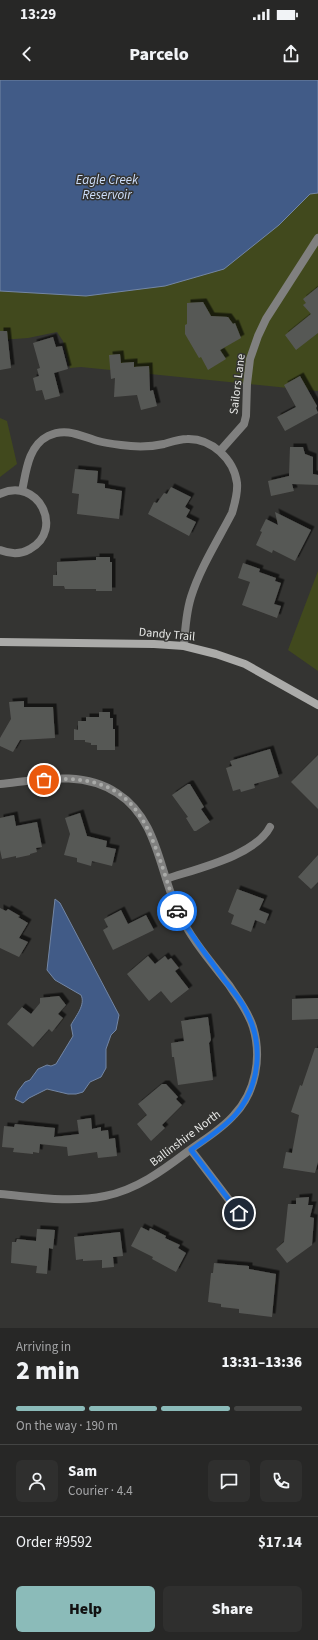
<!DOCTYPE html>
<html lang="en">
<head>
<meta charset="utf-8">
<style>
	:root { --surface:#272726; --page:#2f2f2e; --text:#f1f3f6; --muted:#a4a5a7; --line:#434443; --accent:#8bbbb9 }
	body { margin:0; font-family:"Source Sans 3",sans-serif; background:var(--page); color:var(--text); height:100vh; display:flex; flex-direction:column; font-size:15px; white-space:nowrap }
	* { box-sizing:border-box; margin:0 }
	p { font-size:13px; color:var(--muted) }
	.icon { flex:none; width:22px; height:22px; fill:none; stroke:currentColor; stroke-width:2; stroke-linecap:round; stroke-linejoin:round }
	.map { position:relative; height:1248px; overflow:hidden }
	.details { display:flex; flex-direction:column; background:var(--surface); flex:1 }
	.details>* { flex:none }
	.pin { position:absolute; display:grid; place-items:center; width:34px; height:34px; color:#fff; margin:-17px; border:2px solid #fff; border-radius:50%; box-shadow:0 1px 4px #0007 }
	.courier { position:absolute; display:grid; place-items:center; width:40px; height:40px; margin:-20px; border:3px solid #1a73e8; border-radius:50%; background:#fff; color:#222; box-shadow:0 1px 5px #0007 }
	.headline em { font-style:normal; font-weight:800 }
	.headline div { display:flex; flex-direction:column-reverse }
	.headline { display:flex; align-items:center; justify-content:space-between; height:68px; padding:0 16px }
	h1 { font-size:26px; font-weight:800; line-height:30px }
	.bar { display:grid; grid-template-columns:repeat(4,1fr); gap:6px 4px; align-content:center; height:48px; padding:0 16px }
	.bar i { height:5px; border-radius:3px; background:var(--line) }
	.bar .selected { background:var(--accent) }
	.bar p { grid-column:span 4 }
	.line { display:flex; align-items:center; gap:10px; padding:0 16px; border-top:1px solid var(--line) }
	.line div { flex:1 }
	.round { display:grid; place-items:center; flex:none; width:42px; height:42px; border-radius:6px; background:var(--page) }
	.primary-button { display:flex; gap:8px; margin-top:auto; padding:8px 16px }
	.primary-button a { flex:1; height:46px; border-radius:6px; background:var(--accent); color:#111; font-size:16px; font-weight:800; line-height:46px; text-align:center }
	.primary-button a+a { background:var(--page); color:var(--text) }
	.status { display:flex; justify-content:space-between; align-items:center; height:28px; padding:0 20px; background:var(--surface); direction:ltr }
	.status svg { height:11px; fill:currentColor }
	header { display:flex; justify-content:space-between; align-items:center; height:52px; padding:0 16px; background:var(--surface); font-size:18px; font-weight:800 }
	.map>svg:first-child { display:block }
	.green { fill:#41491d }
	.water { fill:#415b87; stroke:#7386a4 }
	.building { fill:#575855; filter:url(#shadow) }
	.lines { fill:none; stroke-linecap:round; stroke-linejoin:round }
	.street { stroke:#80807f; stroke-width:8 }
	.secondary { stroke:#ababa9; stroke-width:8 }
	.done { stroke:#a9aaa8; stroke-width:4; stroke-dasharray:0 7.2 }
	.route { stroke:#1a73e8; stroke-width:5 }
	.labels { text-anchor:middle; stroke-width:3; stroke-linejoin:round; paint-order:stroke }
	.street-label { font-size:12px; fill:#e8e9e7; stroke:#343432 }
	.water-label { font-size:13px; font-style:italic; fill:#cddefa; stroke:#343432 }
</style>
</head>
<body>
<div class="status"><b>13:29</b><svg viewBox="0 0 49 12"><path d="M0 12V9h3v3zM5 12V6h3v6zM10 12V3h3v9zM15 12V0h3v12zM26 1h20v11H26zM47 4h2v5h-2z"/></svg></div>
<header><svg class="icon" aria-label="back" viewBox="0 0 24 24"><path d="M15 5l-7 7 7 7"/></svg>Parcelo<svg class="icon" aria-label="share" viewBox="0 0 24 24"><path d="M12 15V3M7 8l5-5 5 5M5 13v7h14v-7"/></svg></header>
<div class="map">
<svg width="318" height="1248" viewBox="0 0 318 1248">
	<defs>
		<filter id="shadow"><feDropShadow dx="3.5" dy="-3.5" stdDeviation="0" flood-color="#0009"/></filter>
	</defs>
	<rect width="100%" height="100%" fill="#343432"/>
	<!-- green -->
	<path class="green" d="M 0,0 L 318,0 L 318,311 L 81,287 L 70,288 L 63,261 L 57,252 L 28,258 L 0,260 Z
		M 0,338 L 7,341 L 17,384 L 0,397 Z
		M 318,491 L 318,591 L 288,570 Z"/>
	<!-- water -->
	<path class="water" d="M 0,0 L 318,0 L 318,113 L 310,114 L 279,145 L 224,189 L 165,206 L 86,216 L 0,211 Z
		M 55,819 L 60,823 L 119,935 L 116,950 L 111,955 L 106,969 L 106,988 L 101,997 L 90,1002 L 83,1012 L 76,1014 L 68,1014 L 47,1009 L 29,1018 L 23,1023 L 15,1019 L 18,1011 L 25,1002 L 30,1000 L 38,989 L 47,985 L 51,986 L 56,984 L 73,956 L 71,945 C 75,937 86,925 81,915 L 55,900 L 47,890 Z"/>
	<!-- building -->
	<path class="building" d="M 318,207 L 318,253 L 296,270 L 285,255 L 311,234 L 303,225 L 306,223 L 303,219 Z
		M 203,222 L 211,236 L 228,237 L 233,244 L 235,243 L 241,258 L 220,270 L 226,279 L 208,290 L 201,277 L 199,278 L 185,254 L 185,245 L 187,244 L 187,223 Z
		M 0,251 L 7,251 L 11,288 L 0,290 Z
		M 53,257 L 56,267 L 62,266 L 68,289 L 54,293 L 60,316 L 45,320 L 42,310 L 36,311 L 33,298 L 39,296 L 37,289 L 40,288 L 33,263 Z
		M 120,274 L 121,283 L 134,282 L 134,287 L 149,286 L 150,311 L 153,310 L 157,326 L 141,330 L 137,315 L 114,317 L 115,298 L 111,299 L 109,275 Z
		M 300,296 L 317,326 L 316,328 L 318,333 L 285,351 L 277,337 L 296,327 L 284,305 Z
		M 290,367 L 303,367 L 305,374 L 313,377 L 313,394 L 318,395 L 318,405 L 292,404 L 294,411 L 271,416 L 268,401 L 289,396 Z
		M 75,389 L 98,391 L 97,403 L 105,404 L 105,408 L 122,411 L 119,439 L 77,434 L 79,414 L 72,413 Z
		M 171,407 L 191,417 L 185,427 L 190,430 L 186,437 L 196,442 L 189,456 L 148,434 L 154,422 L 157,423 L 164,413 L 167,414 Z
		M 275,432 L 311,450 L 295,481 L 273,470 L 272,473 L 256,465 L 262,452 L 260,451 L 266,439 L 278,445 Z
		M 96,477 L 110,477 L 110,482 L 112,482 L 112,511 L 96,511 L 96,509 L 65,509 L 64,506 L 53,506 L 53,495 L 57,495 L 57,482 L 96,480 Z
		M 243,483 L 260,489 L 259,492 L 276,498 L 275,501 L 281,503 L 274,524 L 281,526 L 277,538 L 242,525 L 250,502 L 238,498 Z
		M 24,621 L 24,627 L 53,627 L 55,658 L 20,660 L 13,672 L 0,666 L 0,658 L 11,639 L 9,622 Z
		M 99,632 L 110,632 L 110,638 L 113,638 L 113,649 L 115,649 L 115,670 L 97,670 L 97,665 L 91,665 L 91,663 L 85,662 L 85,660 L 74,660 L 74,649 L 78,650 L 78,641 L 86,641 L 86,637 L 99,637 Z
		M 270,669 L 279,697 L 254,704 L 255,708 L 241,712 L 240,709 L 233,711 L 226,688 L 232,686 L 230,681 Z
		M 318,675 L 318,729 L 291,702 Z
		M 188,704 L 190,704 L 204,727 L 201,729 L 210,742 L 196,751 L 194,751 L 186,738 L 188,737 L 172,715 Z
		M 80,733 L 87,756 L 107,761 L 106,767 L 116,769 L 112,786 L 92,781 L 91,786 L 77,782 L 77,778 L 64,775 L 70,754 L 65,738 Z
		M 14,735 L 16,746 L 37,742 L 42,767 L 36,768 L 37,772 L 30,774 L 30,775 L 16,778 L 16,776 L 2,779 L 0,770 L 0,738 Z
		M 318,775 L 318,802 L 311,809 L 298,797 Z
		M 237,809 L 264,819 L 259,830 L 269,834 L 265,844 L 255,840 L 251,852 L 231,844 L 234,835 L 228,832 Z
		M 0,828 L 6,831 L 8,829 L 20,836 L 18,837 L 28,843 L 19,858 L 28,862 L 19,877 L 0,868 Z
		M 121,830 L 128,844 L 146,835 L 154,850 L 113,870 L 103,850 L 108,847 L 104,839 Z
		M 148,876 L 155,884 L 165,876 L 168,880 L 171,878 L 179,888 L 175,891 L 189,909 L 171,923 L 161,911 L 149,921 L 127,894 Z
		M 59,916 L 66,925 L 58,934 L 63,938 L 52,952 L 49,949 L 33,967 L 7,944 L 22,927 L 31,934 L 40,923 L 40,918 Z
		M 318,918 L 318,939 L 292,940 L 292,919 Z
		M 208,937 L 211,960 L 209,963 L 213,1000 L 178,1005 L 174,977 L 172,977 L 171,963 L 184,961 L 181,941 Z
		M 315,968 L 318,968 L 318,1082 L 315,1093 L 283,1088 L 286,1072 L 292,1073 L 299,1035 L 291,1032 L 300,1005 L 302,1006 Z
		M 162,1004 L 166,1004 L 178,1017 L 176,1019 L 182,1025 L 162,1045 L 165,1048 L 151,1061 L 137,1044 L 147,1035 L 138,1024 Z
		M 91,1038 L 92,1049 L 101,1047 L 101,1051 L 108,1050 L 109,1059 L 115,1058 L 117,1076 L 98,1078 L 97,1072 L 68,1076 L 67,1067 L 40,1064 L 39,1073 L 33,1072 L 33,1074 L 13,1072 L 14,1068 L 2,1067 L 4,1046 L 14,1047 L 15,1044 L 55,1048 L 54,1057 L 79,1054 L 77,1040 Z
		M 309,1117 L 308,1125 L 313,1125 L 310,1137 L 314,1138 L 312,1165 L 287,1183 L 276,1169 L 284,1162 L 288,1124 L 296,1124 L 296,1118 Z
		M 141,1147 L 149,1151 L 150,1148 L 166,1156 L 165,1158 L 180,1165 L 178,1168 L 186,1173 L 176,1192 L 152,1179 L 153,1177 L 131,1166 Z
		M 37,1149 L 55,1150 L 53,1169 L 49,1168 L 47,1194 L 36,1193 L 37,1186 L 11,1183 L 12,1162 L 16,1162 L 17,1159 L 36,1161 Z
		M 120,1152 L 123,1176 L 113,1177 L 114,1187 L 102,1188 L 102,1180 L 83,1181 L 83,1179 L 76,1180 L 74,1157 Z
		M 214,1183 L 249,1186 L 249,1189 L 276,1194 L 272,1237 L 239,1233 L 239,1229 L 221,1227 L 221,1224 L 208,1222 L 211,1193 L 213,1193 Z"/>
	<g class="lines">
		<!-- street -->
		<path class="street" d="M 220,371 L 244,344 L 246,336 L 247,304 L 250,279 L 258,256 L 266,239 L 318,158
			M 22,411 C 26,392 28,366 48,356 C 66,347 81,356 98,361 C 105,363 113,364 121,365 C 135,367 150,367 164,364 C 171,362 179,359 187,359 C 211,358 234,379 237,403 C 238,413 235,423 232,433 C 218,460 200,488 191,517 C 186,533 185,549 184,566
			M 0,414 C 38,396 65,450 30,469 C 20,475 10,474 0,470
			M 0,704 C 39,700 82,690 117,713 C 158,739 159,791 178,831 C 190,858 211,882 229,905 C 238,919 248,931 253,947 C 262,977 256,1012 234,1035 C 221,1050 203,1060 187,1072 C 162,1091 136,1110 105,1116 C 70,1123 35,1117 0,1114
			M 166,799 C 195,789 255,776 270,747
			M 191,1070 L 239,1133"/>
		<!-- secondary -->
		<path class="secondary" d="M 0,562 L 154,564 L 184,566 L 216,574 L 245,584 L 318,625"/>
	</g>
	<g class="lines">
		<!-- done -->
		<path class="done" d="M 44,700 C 145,690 150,755 177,831"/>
		<!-- route -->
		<path class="route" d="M 177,831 C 191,856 209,878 225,901 C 233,911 241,920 246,931 C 264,964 260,1005 236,1034 C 224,1048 206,1059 191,1070 L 239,1133"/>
	</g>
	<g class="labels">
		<!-- street labels -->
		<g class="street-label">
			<text transform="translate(237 304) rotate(-83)" y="4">Sailors Lane</text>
			<text transform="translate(167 554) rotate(5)" y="4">Dandy Trail</text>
			<text transform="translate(185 1058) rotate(-37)" y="4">Ballinshire North</text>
		</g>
		<!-- water labels -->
		<g class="water-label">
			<text x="107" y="104">Eagle Creek<tspan x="107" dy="15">Reservoir</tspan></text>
		</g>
	</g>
</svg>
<div class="pin" style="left:44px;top:700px;background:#ea580c"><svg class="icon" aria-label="bag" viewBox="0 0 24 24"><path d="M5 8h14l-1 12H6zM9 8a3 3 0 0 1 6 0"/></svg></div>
<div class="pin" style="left:239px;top:1133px;background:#1f2937"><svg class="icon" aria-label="home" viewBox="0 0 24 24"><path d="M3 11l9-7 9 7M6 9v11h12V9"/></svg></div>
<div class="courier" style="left:177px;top:831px"><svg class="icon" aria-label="car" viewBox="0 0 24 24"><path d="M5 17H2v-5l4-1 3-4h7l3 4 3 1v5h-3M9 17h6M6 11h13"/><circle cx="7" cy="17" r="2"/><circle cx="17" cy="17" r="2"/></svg></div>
</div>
<section class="details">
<div class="headline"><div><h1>2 min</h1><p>Arriving in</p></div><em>13:31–13:36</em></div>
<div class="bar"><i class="selected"></i><i class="selected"></i><i class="selected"></i><i></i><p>On the way · 190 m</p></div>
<div class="line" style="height:72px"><a class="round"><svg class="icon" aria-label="person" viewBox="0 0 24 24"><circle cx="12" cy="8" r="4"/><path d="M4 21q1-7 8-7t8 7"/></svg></a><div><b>Sam</b><p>Courier · 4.4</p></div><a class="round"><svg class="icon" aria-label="chat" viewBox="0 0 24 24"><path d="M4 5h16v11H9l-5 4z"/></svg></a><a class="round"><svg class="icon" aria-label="phone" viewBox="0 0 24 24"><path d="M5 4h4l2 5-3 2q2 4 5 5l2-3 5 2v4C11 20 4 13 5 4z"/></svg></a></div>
<div class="line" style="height:52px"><div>Order #9592</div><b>$17.14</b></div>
<div class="primary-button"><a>Help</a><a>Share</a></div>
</section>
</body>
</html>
